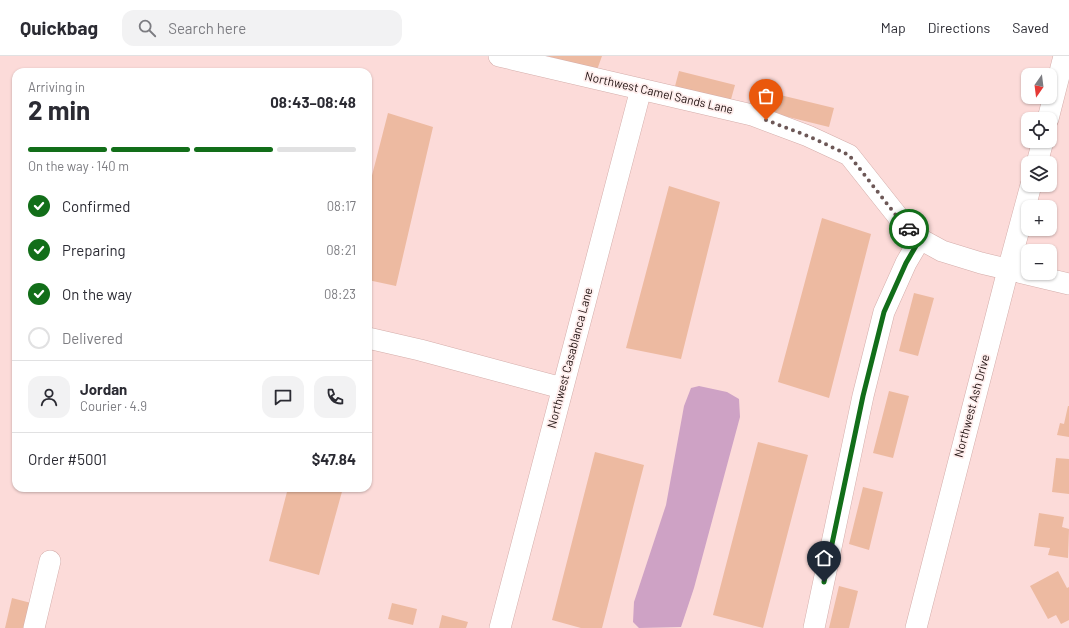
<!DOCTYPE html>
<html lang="en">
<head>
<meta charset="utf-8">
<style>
	:root { --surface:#fff; --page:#f2f2f3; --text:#2b2b33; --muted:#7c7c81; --line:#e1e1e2; --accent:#126e19 }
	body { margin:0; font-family:Barlow,sans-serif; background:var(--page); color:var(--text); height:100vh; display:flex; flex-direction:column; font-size:15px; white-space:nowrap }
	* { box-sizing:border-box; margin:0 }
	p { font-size:13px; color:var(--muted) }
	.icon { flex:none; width:22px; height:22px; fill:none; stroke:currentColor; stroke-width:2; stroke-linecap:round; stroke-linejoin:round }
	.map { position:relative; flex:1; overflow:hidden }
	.panel { position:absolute; left:12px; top:12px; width:360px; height:424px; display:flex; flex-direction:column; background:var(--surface); border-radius:12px; box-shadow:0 1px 3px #0004 }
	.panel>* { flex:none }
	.needle { width:26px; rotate:194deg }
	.tools { position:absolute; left:1021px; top:12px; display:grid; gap:8px }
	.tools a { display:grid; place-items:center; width:36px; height:36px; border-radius:8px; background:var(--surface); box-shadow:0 1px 3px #0004; font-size:20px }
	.pin { position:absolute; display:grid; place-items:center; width:34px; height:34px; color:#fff; margin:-41px -17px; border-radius:50% 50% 50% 0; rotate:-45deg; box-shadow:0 0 4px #0007 }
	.pin .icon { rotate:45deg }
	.courier { position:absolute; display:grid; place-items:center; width:40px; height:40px; margin:-20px; border:3px solid #126e19; border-radius:50%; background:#fff; color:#222; box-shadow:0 1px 5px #0007 }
	.overview em { font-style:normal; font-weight:700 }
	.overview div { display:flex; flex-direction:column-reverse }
	.overview { display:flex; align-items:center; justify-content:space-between; height:68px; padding:0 16px }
	h1 { font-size:26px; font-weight:700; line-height:30px }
	.bar { display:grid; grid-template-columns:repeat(4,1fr); gap:6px 4px; align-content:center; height:48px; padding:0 16px }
	.bar i { height:5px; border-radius:3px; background:var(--line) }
	.bar .selected { background:var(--accent) }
	.bar p { grid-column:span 4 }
	.line { display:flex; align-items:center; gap:10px; padding:0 16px; border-top:1px solid var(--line) }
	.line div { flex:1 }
	.round { display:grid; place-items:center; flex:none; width:42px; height:42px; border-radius:12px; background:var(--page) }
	ol { padding:0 16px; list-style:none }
	li { display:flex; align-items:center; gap:12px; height:44px }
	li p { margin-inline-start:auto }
	li .icon { padding:4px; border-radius:50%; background:var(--accent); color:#fff; stroke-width:4 }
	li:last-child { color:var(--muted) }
	li i { width:22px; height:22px; border:2px solid var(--line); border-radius:50% }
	header { display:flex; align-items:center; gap:24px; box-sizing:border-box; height:56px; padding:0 20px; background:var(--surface); border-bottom:1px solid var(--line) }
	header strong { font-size:19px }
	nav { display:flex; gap:22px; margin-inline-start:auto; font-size:14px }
	.search { width:280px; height:36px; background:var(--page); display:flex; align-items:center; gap:10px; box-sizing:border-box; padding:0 14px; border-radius:12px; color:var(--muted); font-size:15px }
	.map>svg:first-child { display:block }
	.water { fill:#cea2c5 }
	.building { fill:#edbaa1 }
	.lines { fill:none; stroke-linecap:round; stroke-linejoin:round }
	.minor-casing { stroke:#d4adaa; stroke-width:22 }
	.minor { stroke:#fff; stroke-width:21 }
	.done { stroke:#6d5857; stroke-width:4; stroke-dasharray:0 7.2 }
	.route { stroke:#126e19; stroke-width:5 }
	.labels { text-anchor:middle; stroke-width:3.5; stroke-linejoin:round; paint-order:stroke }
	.street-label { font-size:12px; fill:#201211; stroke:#feedec }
</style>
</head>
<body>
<header>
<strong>Quickbag</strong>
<div class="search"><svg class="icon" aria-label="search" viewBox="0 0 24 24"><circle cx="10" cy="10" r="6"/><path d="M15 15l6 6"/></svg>Search here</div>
<nav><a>Map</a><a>Directions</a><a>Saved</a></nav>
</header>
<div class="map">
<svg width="1069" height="572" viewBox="0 0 1069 572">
	<rect width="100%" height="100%" fill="#fcdbd9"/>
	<!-- water -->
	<path class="water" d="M 699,330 L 727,336 L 739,343 L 740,361 L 694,532 L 681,571 L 639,572 L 633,566 L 634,546 L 666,449 L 684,350 L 691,332 Z"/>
	<!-- building -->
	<path class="building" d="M 547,0 L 602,0 L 597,14 Z
		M 679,15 L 735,29 L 730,47 L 674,34 Z
		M 776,38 L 834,52 L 829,71 L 772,57 Z
		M 388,57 L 433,71 L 396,230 L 368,224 L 368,135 Z
		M 669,130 L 720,146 L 681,303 L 626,292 Z
		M 822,162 L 871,178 L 829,342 L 778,326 Z
		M 914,237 L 934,242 L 918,300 L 899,295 Z
		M 889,335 L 909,340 L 893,402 L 873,397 Z
		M 1068,350 L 1069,350 L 1069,381 L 1057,379 L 1060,367 L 1064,368 Z
		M 758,386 L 808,399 L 763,572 L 713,559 Z
		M 595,396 L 644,409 L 602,572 L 581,572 L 552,564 Z
		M 1056,402 L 1069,403 L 1069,438 L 1052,436 Z
		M 863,431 L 883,436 L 869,494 L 849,488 Z
		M 288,432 L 343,432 L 319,519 L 269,505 Z
		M 1039,457 L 1064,461 L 1062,471 L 1069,473 L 1068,502 L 1048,499 L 1050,492 L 1034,490 Z
		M 1058,515 L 1067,532 L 1069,531 L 1069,564 L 1061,568 L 1056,559 L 1048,563 L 1030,530 Z
		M 839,530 L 858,535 L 849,572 L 829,572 Z
		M 12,542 L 31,547 L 24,572 L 5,572 Z
		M 392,547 L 417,553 L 413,569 L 388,563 Z
		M 442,559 L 468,566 L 466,572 L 439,572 Z"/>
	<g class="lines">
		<!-- minor casing -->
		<g class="minor-casing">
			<path id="minor" d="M 499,0 L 752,59 L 808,80 L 849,99 L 903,167 L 920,183 L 942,195 L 981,207 L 1069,228
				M 1048,63 L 1064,0
				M 1037,107 L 1043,85
				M 368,282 L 420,294 L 562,332
				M 34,572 L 50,505
				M 500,572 L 641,33
				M 814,572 L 863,340 L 884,256 L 906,207 L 920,183
				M 916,572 L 1008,214 L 1031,129"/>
		</g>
		<!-- minor -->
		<use href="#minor" class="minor"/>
	</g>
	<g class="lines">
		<!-- done -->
		<path class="done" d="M 766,64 L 808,80 L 849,99 L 902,167 L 909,173"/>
		<!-- route -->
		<path class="route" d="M 824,526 L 863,340 L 884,256 L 906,207 L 920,183 L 909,173"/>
	</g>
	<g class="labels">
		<!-- street labels -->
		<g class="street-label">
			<text transform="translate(659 37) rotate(13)" y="4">Northwest Camel Sands Lane</text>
			<text transform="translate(570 302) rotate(-75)" y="4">Northwest Casablanca Lane</text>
			<text transform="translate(972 350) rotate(-75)" y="4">Northwest Ash Drive</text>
		</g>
	</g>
</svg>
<div class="tools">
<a><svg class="needle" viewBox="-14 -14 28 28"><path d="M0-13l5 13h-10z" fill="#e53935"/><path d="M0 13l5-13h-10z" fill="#7c7c81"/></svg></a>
<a><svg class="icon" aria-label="locate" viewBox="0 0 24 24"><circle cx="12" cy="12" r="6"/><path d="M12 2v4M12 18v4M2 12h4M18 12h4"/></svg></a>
<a><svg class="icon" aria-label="layers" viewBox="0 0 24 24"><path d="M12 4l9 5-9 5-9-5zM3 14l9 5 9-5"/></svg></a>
<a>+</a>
<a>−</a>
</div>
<div class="pin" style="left:766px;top:64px;background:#ea580c"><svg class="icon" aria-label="bag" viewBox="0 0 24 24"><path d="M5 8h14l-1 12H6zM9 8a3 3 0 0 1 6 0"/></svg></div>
<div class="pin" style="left:824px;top:526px;background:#1f2937"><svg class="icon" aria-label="home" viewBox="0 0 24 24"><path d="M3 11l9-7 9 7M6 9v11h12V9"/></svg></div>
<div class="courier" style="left:909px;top:173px"><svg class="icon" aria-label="car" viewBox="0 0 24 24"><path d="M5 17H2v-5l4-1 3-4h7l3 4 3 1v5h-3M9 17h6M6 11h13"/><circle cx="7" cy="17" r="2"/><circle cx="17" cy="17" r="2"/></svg></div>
<section class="panel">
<div class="overview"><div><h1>2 min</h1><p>Arriving in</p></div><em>08:43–08:48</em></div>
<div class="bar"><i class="selected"></i><i class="selected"></i><i class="selected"></i><i></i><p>On the way · 140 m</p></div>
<ol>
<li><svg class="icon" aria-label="check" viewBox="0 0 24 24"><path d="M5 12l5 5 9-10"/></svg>Confirmed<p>08:17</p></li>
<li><svg class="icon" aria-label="check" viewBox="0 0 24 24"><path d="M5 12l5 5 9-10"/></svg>Preparing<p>08:21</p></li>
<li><svg class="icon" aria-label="check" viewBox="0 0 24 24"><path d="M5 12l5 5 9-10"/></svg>On the way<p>08:23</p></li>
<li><i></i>Delivered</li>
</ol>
<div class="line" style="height:72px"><a class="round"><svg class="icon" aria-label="person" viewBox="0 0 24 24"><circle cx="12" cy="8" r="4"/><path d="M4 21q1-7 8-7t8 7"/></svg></a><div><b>Jordan</b><p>Courier · 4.9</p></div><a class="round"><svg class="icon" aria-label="chat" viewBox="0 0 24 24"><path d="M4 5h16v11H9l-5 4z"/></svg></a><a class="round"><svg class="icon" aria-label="phone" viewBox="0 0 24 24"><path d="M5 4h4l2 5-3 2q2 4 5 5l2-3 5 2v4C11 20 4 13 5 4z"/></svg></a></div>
<div class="line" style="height:52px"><div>Order #5001</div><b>$47.84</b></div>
</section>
</div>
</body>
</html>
